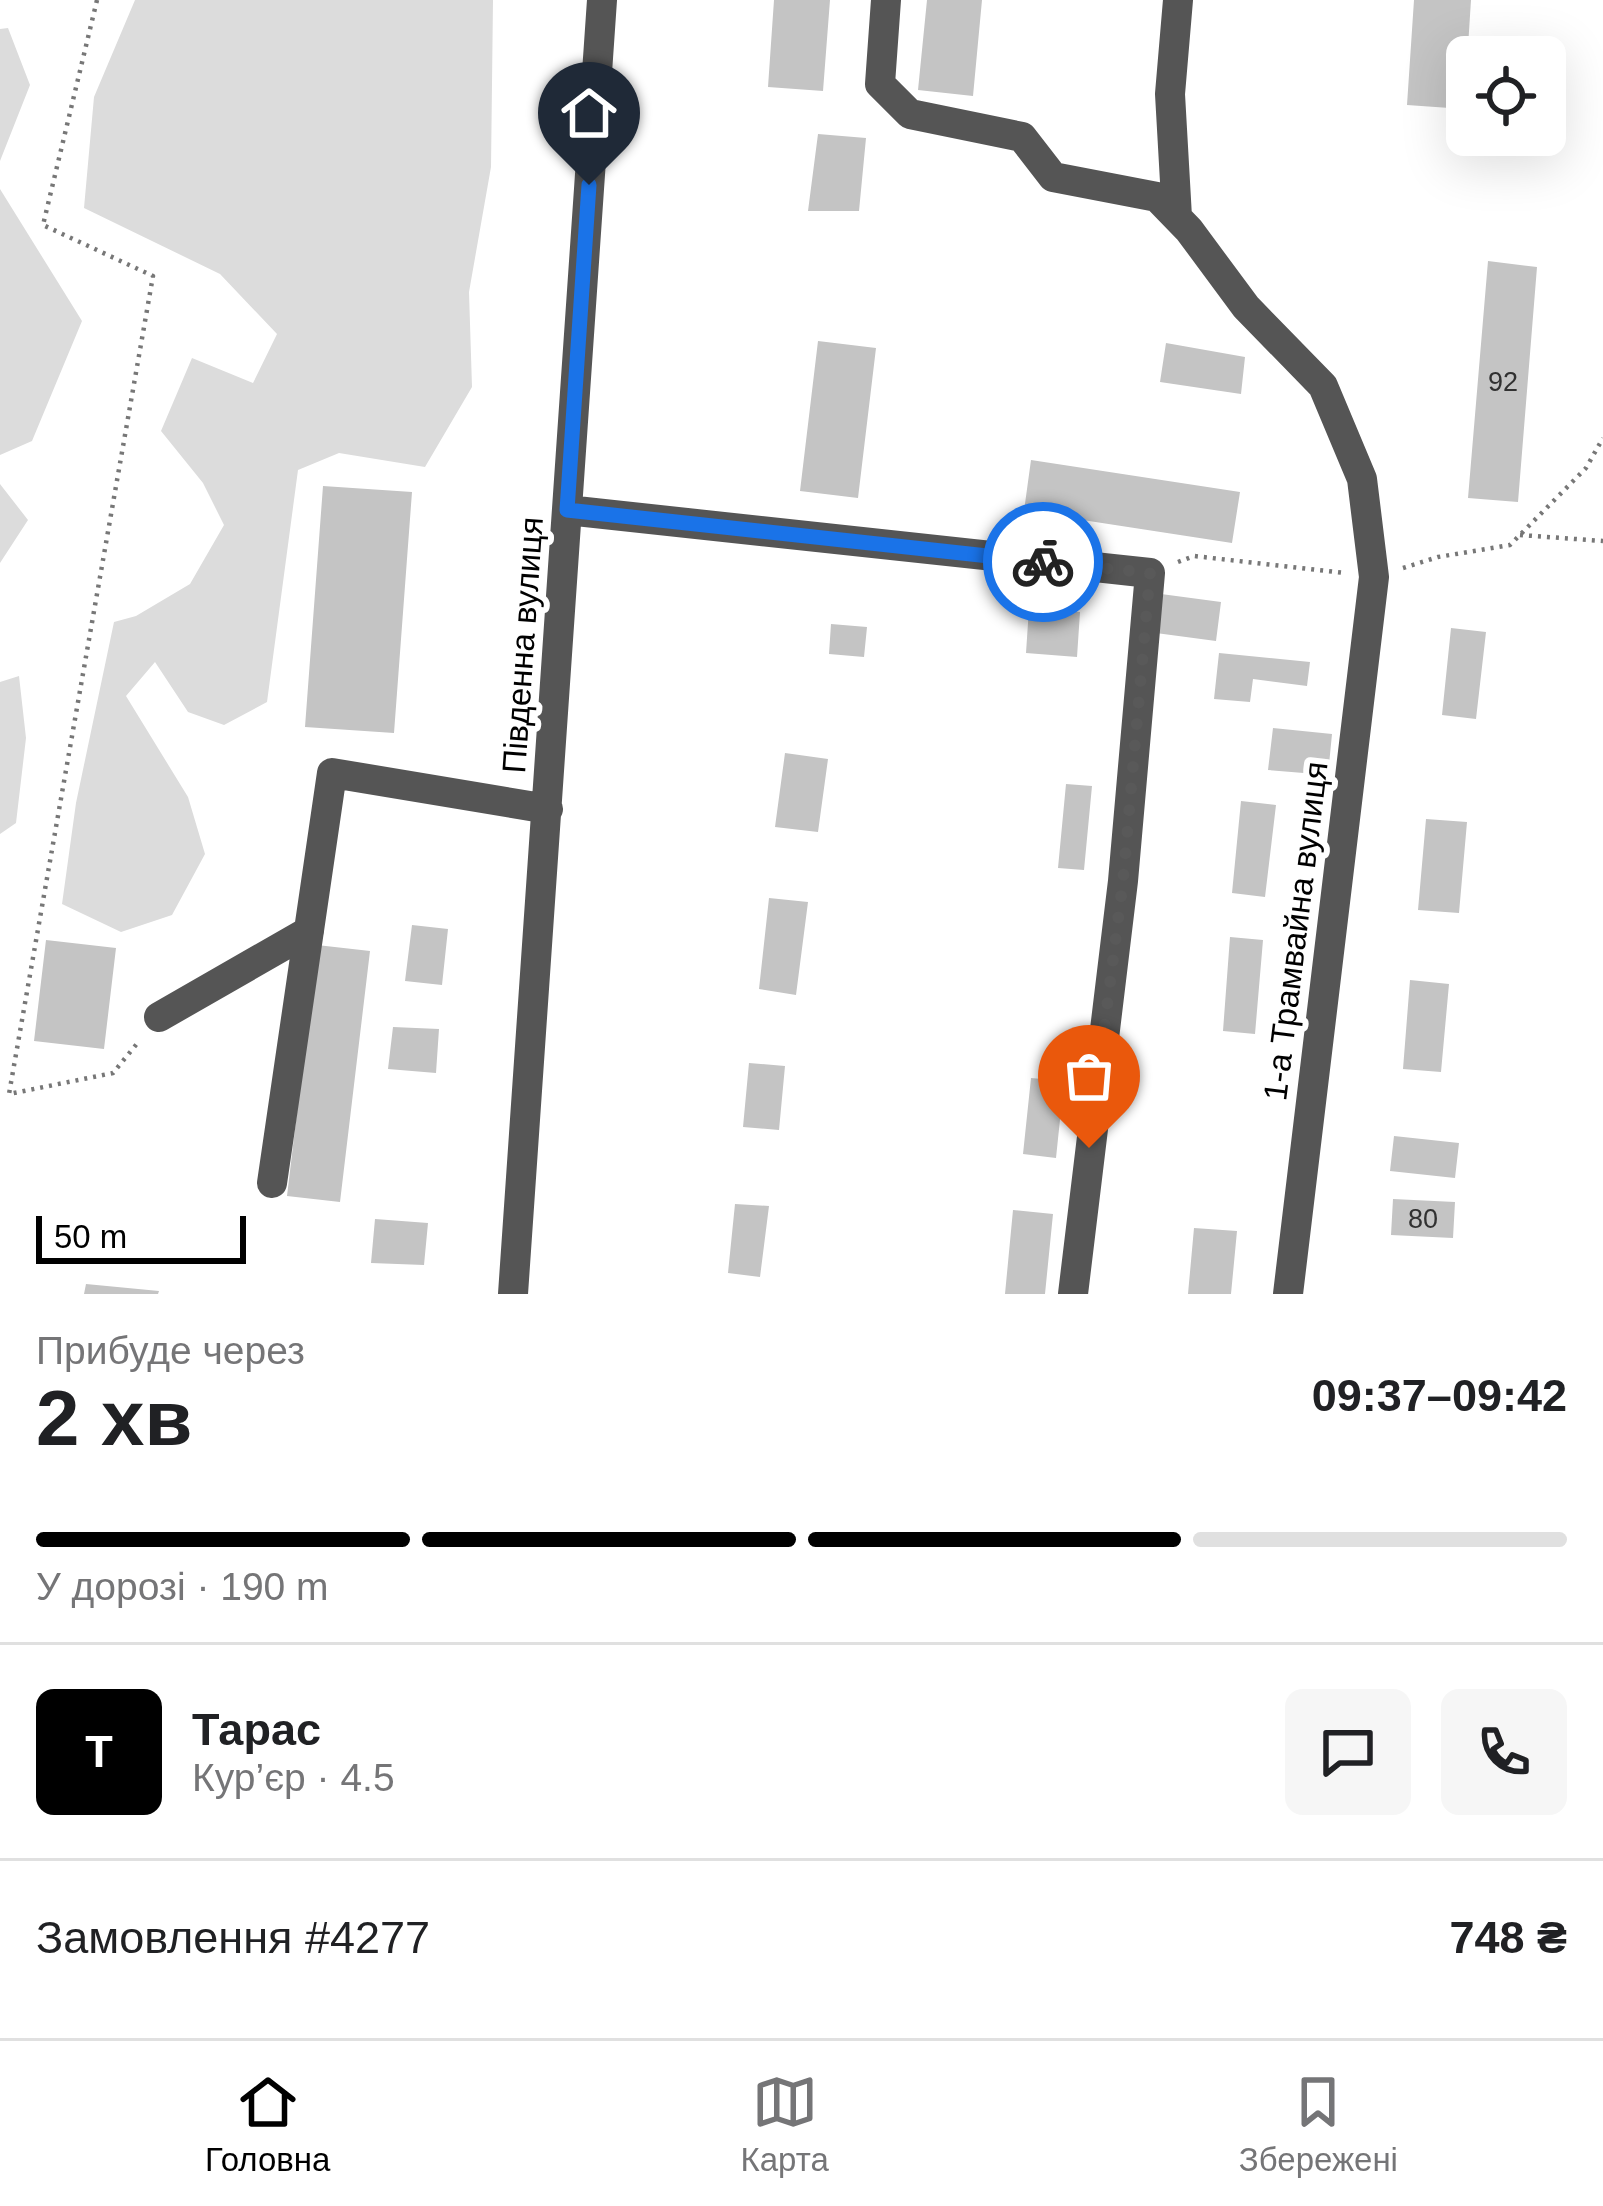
<!DOCTYPE html>
<html lang="uk">
<head>
<meta charset="utf-8">
<style>
	:root { --surface:#fff; --page:#f6f6f6; --text:#202124; --muted:#757577; --line:#e0e0e0; --accent:#000 }
	body { margin:0; font-family:Helvetica,sans-serif; background:var(--page); color:var(--text); height:100vh; display:flex; flex-direction:column; font-size:45px; white-space:nowrap }
	* { box-sizing:border-box; margin:0 }
	p { font-size:39px; color:var(--muted) }
	.icon { flex:none; width:66px; height:66px; fill:none; stroke:currentColor; stroke-width:2; stroke-linecap:round; stroke-linejoin:round }
	.map { position:relative; height:1294px; overflow:hidden }
	.sheet { display:flex; flex-direction:column; background:var(--surface); flex:1 }
	.sheet>* { flex:none }
	.buttons { position:absolute; left:1446px; top:36px; display:grid; gap:24px }
	.buttons a { display:grid; place-items:center; width:120px; height:120px; border-radius:18px; background:var(--surface); box-shadow:0 12px 48px #0002; font-size:60px }
	.scale { position:absolute; left:36px; bottom:30px; width:210px; box-sizing:border-box; padding-left:12px; border:6px solid #000; border-top:0; font-size:33px; line-height:42px; white-space:nowrap; color:#000; -webkit-text-stroke:9px #fff; paint-order:stroke }
	.pin { position:absolute; display:grid; place-items:center; width:102px; height:102px; color:#fff; margin:-123px -51px; border-radius:50% 50% 50% 0; rotate:-45deg; box-shadow:0 0 12px #0007 }
	.pin .icon { rotate:45deg }
	.courier { position:absolute; display:grid; place-items:center; width:120px; height:120px; margin:-60px; border:9px solid #1a73e8; border-radius:50%; background:#fff; color:#222; box-shadow:0 3px 15px #0007 }
	.summary em { font-style:normal; font-weight:700 }
	.summary div { display:flex; flex-direction:column-reverse }
	.summary { display:flex; align-items:center; justify-content:space-between; height:204px; padding:0 36px }
	h1 { font-size:78px; font-weight:700; line-height:90px }
	.bar { display:grid; grid-template-columns:repeat(4,1fr); gap:18px 12px; align-content:center; height:144px; padding:0 36px }
	.bar i { height:15px; border-radius:9px; background:var(--line) }
	.bar .selected { background:var(--accent) }
	.bar p { grid-column:span 4 }
	.line { display:flex; align-items:center; gap:30px; padding:0 36px; border-top:3px solid var(--line) }
	.line div { flex:1 }
	.round { display:grid; place-items:center; flex:none; width:126px; height:126px; border-radius:18px; background:var(--page) }
	.tab-bar { display:flex; justify-content:space-around; align-items:center; height:168px; border-top:3px solid var(--line); background:var(--surface); font-size:33px; color:var(--muted) }
	.tab-bar a { display:grid; justify-items:center; gap:6px }
	.tab-bar .selected { color:var(--accent) }
	.map>svg:first-child { display:block }
	.green { fill:#dcdcdc }
	.building { fill:#c4c4c4 }
	.lines { fill:none; stroke-linecap:round; stroke-linejoin:round }
	.path { stroke:#777; stroke-width:4.5; stroke-dasharray:3 6; stroke-linecap:butt }
	.minor { stroke:#555; stroke-width:30 }
	.done { stroke:#595959; stroke-width:12; stroke-dasharray:0 21.6 }
	.route { stroke:#1a73e8; stroke-width:15 }
	.labels { text-anchor:middle; stroke-width:12; stroke-linejoin:round; paint-order:stroke }
	.number-label { font-size:27px; fill:#313131 }
	.street-label { font-size:33px; fill:#000; stroke:#fff }
</style>
</head>
<body>
<div class="map">
<svg width="1603" height="1294" viewBox="0 0 1603 1294">
	<rect width="100%" height="100%" fill="#fff"/>
	<!-- green -->
	<path class="green" d="M 135,0 L 493,0 L 491,167 L 469,292 L 472,387 L 425,467 L 339,453 L 298,470 L 267,702 L 224,725 L 188,712 L 155,662 L 126,696 L 188,797 L 205,854 L 172,915 L 121,932 L 62,904 L 76,803 L 114,622 L 136,616 L 190,584 L 224,525 L 203,483 L 161,431 L 192,358 L 253,383 L 277,334 L 220,274 L 84,208 L 94,97 Z
		M 8,28 L 30,85 L 0,161 L 0,29 Z
		M 0,189 L 82,321 L 32,441 L 0,455 Z
		M 0,484 L 28,520 L 0,563 Z
		M 19,676 L 26,738 L 16,823 L 0,834 L 0,682 Z"/>
	<!-- building -->
	<path class="building" d="M 774,0 L 830,0 L 823,91 L 768,87 Z
		M 927,0 L 982,0 L 973,96 L 918,90 Z
		M 1414,0 L 1471,0 L 1464,109 L 1407,105 Z
		M 818,134 L 866,138 L 859,211 L 808,211 Z
		M 1488,261 L 1537,267 L 1518,502 L 1468,498 Z
		M 818,341 L 876,348 L 858,498 L 800,491 Z
		M 1166,343 L 1245,357 L 1241,394 L 1160,382 Z
		M 1031,460 L 1240,492 L 1232,543 L 1024,511 Z
		M 323,486 L 412,492 L 394,733 L 305,727 Z
		M 1161,594 L 1221,602 L 1216,641 L 1156,633 Z
		M 1029,608 L 1080,612 L 1077,657 L 1026,653 Z
		M 831,624 L 867,627 L 864,657 L 829,654 Z
		M 1451,628 L 1486,632 L 1476,719 L 1442,715 Z
		M 1219,653 L 1310,662 L 1307,686 L 1253,679 L 1250,702 L 1214,699 Z
		M 1273,728 L 1332,734 L 1328,775 L 1268,770 Z
		M 785,753 L 828,759 L 818,832 L 775,827 Z
		M 1066,784 L 1092,786 L 1084,870 L 1058,868 Z
		M 1241,801 L 1276,805 L 1265,897 L 1232,893 Z
		M 1426,819 L 1467,822 L 1459,913 L 1418,910 Z
		M 769,898 L 808,902 L 796,995 L 759,989 Z
		M 412,925 L 448,929 L 442,985 L 405,981 Z
		M 1230,937 L 1263,940 L 1255,1034 L 1223,1031 Z
		M 46,940 L 116,948 L 104,1049 L 34,1041 Z
		M 317,945 L 370,951 L 340,1202 L 287,1196 Z
		M 1410,980 L 1449,984 L 1441,1072 L 1403,1069 Z
		M 393,1027 L 439,1029 L 436,1073 L 388,1069 Z
		M 749,1063 L 785,1066 L 779,1130 L 743,1127 Z
		M 1031,1078 L 1064,1081 L 1056,1158 L 1023,1154 Z
		M 1394,1136 L 1459,1143 L 1455,1178 L 1390,1171 Z
		M 1393,1199 L 1455,1202 L 1453,1238 L 1391,1235 Z
		M 735,1204 L 769,1206 L 760,1277 L 728,1273 Z
		M 1013,1210 L 1053,1214 L 1045,1294 L 1005,1294 Z
		M 375,1219 L 428,1223 L 424,1265 L 371,1263 Z
		M 1194,1228 L 1237,1231 L 1231,1294 L 1188,1294 Z
		M 86,1284 L 159,1291 L 158,1294 L 84,1294 Z"/>
	<g class="lines">
		<!-- path -->
		<path class="path" d="M 97,0 L 43,225 L 153,276 L 9,1094 L 113,1073 L 140,1040
			M 1520,535 L 1603,541
			M 1178,562 L 1194,556 L 1345,573
			M 1403,568 L 1438,557 L 1510,545 L 1586,468 L 1603,438"/>
		<!-- minor -->
		<path class="minor" d="M 886,0 L 880,84 L 910,114 L 1022,137 L 1053,177 L 1157,197 L 1189,230 L 1246,307 L 1323,386 L 1362,479 L 1374,577 L 1288,1294
			M 1177,217 L 1170,94 L 1178,0
			M 567,510 L 1150,573 L 1123,881 L 1073,1294
			M 159,1017 L 309,931
			M 272,1183 L 332,773 L 548,809
			M 513,1294 L 602,0"/>
	</g>
	<g class="lines">
		<!-- done -->
		<path class="done" d="M 1043,562 L 1150,573 L 1123,881 L 1089,1148"/>
		<!-- route -->
		<path class="route" d="M 589,185 L 567,510 L 1043,562"/>
	</g>
	<g class="labels">
		<!-- number labels -->
		<g class="number-label">
			<text x="1503" y="391">92</text>
			<text x="1423" y="1228">80</text>
		</g>
		<!-- street labels -->
		<g class="street-label">
			<text transform="translate(522 645) rotate(-86)" y="12">Південна вулиця</text>
			<text transform="translate(1295 931) rotate(-83)" y="12">1-а Трамвайна вулиця</text>
		</g>
	</g>
</svg>
<div class="buttons">
<a><svg class="icon" aria-label="locate" viewBox="0 0 24 24"><circle cx="12" cy="12" r="6"/><path d="M12 2v4M12 18v4M2 12h4M18 12h4"/></svg></a>
</div>
<div class="scale">50 m</div>
<div class="pin" style="left:1089px;top:1148px;background:#ea580c"><svg class="icon" aria-label="bag" viewBox="0 0 24 24"><path d="M5 8h14l-1 12H6zM9 8a3 3 0 0 1 6 0"/></svg></div>
<div class="pin" style="left:589px;top:185px;background:#1f2937"><svg class="icon" aria-label="home" viewBox="0 0 24 24"><path d="M3 11l9-7 9 7M6 9v11h12V9"/></svg></div>
<div class="courier" style="left:1043px;top:562px"><svg class="icon" aria-label="bike" viewBox="0 0 24 24"><circle cx="6" cy="16" r="4"/><circle cx="18" cy="16" r="4"/><path d="M6 16l4-8h5l3 8M10 8l3 8H6M13 5h3"/></svg></div>
</div>
<section class="sheet">
<div class="summary"><div><h1>2 хв</h1><p>Прибуде через</p></div><em>09:37–09:42</em></div>
<div class="bar"><i class="selected"></i><i class="selected"></i><i class="selected"></i><i></i><p>У дорозі · 190 m</p></div>
<div class="line" style="height:216px"><b class="round" style="background:var(--accent);color:#fff">Т</b><div><b>Тарас</b><p>Кур’єр · 4.5</p></div><a class="round"><svg class="icon" aria-label="chat" viewBox="0 0 24 24"><path d="M4 5h16v11H9l-5 4z"/></svg></a><a class="round"><svg class="icon" aria-label="phone" viewBox="0 0 24 24"><path d="M5 4h4l2 5-3 2q2 4 5 5l2-3 5 2v4C11 20 4 13 5 4z"/></svg></a></div>
<div class="line" style="height:156px"><div>Замовлення #4277</div><b>748 ₴</b></div>
</section>
<nav class="tab-bar">
<a class="selected"><svg class="icon" aria-label="home" viewBox="0 0 24 24"><path d="M3 11l9-7 9 7M6 9v11h12V9"/></svg>Головна</a>
<a><svg class="icon" aria-label="map" viewBox="0 0 24 24"><path d="M3 6l6-2 6 2 6-2v14l-6 2-6-2-6 2zM9 4v14M15 6v14"/></svg>Карта</a>
<a><svg class="icon" aria-label="saved" viewBox="0 0 24 24"><path d="M7 4h10v16l-5-4-5 4z"/></svg>Збережені</a>
</nav>
</body>
</html>
